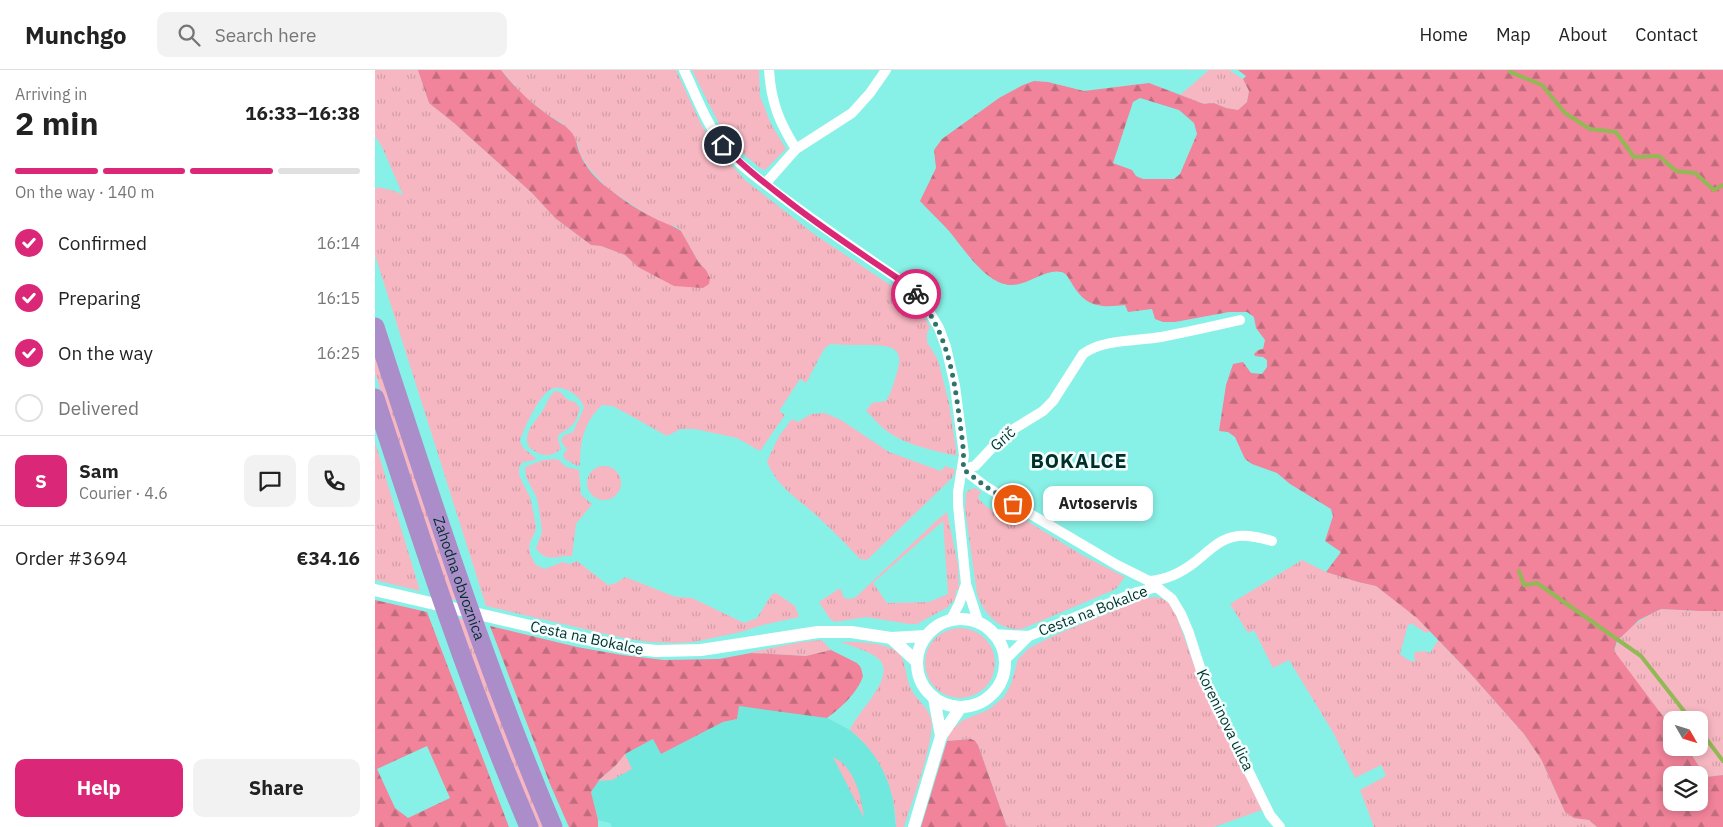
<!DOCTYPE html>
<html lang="en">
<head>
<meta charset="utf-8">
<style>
	:root { --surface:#fff; --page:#f2f2f2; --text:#222; --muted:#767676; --line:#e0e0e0; --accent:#db2777 }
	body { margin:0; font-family:"IBM Plex Sans",sans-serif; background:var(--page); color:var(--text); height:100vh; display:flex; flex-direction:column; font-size:19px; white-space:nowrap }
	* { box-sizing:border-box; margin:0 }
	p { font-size:16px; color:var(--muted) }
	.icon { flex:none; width:28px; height:28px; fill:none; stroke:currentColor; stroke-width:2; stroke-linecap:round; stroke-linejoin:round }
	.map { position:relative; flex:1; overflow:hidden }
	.panel { display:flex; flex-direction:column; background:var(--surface); width:375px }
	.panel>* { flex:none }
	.needle { width:32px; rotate:129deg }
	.controls { position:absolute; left:1288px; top:641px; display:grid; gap:10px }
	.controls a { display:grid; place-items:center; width:45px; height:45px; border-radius:10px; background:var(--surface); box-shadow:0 2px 8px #0003; font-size:25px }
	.pin { position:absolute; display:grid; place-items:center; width:42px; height:42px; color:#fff; margin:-21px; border:2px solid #fff; border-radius:50%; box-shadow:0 1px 5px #0007 }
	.courier { position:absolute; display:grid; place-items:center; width:50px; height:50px; margin:-25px; border:4px solid #db2777; border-radius:50%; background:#fff; color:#222; box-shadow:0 1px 6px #0007 }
	.bubble { position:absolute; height:35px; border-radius:10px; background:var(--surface); box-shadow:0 2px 8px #0003; font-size:16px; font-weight:700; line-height:35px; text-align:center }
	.overview em { font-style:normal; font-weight:700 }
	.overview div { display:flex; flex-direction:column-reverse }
	.overview { display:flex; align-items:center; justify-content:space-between; height:85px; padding:0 15px }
	h1 { font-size:32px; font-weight:700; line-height:38px }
	.bar { display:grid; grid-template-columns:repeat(4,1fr); gap:8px 5px; align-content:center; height:60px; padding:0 15px }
	.bar i { height:6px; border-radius:4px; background:var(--line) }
	.bar .current { background:var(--accent) }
	.bar p { grid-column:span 4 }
	.line { display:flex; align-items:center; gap:12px; padding:0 15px; border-top:1px solid var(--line) }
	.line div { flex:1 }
	.round { display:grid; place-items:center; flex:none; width:52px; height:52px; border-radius:10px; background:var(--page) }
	ol { padding:0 15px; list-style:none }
	li { display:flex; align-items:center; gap:15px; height:55px }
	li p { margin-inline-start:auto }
	li .icon { padding:5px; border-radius:50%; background:var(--accent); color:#fff; stroke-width:4 }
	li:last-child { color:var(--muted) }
	li i { width:28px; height:28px; border:2px solid var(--line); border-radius:50% }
	.primary-button { display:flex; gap:10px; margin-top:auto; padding:10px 15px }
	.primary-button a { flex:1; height:58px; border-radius:10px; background:var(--accent); color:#fff; font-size:20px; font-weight:700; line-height:58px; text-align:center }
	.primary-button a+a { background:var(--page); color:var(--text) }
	header { display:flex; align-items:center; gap:30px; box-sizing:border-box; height:70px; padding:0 25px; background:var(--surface); border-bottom:1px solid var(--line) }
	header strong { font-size:24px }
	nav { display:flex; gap:28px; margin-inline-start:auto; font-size:18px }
	.search { width:350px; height:45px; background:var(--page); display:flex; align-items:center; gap:12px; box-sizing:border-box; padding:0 18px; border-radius:10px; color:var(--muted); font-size:19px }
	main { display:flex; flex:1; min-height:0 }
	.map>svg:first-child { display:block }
	.built { fill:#70e8dd }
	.grass { fill:url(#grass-tufts); fill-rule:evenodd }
	.forest { fill:url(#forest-firs); fill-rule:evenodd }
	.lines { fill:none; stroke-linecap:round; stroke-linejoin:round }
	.stream { stroke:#92b955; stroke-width:4 }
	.minor { stroke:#fff; stroke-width:10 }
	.tertiary { stroke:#fff; stroke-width:12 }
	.motorway { stroke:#ab8dc9; stroke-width:19 }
	.done { stroke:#30736d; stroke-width:5; stroke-dasharray:0 9 }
	.route { stroke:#db2777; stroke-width:6 }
	.labels { text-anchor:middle; stroke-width:5; stroke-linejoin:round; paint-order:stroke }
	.street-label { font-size:15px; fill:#002f2b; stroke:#f5fffe }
	.district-label { font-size:20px; font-weight:bold; letter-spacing:1px; fill:#002f2b; stroke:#f5fffe }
</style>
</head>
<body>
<header>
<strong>Munchgo</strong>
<div class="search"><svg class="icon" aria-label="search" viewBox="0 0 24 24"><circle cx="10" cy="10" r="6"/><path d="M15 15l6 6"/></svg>Search here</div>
<nav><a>Home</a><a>Map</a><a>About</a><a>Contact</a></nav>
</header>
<main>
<section class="panel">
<div class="overview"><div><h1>2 min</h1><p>Arriving in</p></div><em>16:33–16:38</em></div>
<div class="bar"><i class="current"></i><i class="current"></i><i class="current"></i><i></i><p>On the way · 140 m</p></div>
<ol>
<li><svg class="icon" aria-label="check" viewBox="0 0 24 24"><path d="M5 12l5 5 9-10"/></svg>Confirmed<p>16:14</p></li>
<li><svg class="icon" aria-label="check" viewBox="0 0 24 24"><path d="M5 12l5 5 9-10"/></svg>Preparing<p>16:15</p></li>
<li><svg class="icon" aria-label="check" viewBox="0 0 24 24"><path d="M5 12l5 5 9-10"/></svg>On the way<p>16:25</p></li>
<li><i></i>Delivered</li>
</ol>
<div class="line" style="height:90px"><b class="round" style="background:var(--accent);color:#fff">S</b><div><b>Sam</b><p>Courier · 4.6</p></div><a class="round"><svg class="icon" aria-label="chat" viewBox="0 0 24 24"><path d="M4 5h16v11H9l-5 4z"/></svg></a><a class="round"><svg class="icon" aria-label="phone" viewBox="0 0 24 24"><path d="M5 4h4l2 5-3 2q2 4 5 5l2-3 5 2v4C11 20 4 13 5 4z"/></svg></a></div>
<div class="line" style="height:65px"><div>Order #3694</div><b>€34.16</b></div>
<div class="primary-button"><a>Help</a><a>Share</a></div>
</section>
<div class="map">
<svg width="1348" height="757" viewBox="0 0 1348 757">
	<defs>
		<pattern id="grass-tufts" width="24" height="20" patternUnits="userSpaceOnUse" patternTransform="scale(1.25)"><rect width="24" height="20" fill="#f6b7c2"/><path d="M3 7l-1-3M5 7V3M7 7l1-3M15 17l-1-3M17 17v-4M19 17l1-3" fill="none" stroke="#d19ea7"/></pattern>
		<pattern id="forest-firs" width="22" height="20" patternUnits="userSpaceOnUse" patternTransform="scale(1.25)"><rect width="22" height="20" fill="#f1839a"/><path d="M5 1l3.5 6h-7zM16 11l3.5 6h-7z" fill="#c16c7e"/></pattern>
	</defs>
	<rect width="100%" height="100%" fill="#88f1e7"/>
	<!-- built -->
	<path class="built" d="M 364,636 L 440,645 L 452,648 L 475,660 L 494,677 L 512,706 L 518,729 L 521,757 L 237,757 L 235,753 L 223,750 L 216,722 L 225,709 L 250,684 L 278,669 L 286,684 L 348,652 L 362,649 Z"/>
	<!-- grass -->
	<path class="grass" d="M 0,0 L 43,0 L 54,33 L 79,53 L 157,123 L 180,148 L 216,175 L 226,176 L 250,185 L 263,197 L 331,200 L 324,193 L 306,161 L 302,157 L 288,153 L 268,142 L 232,118 L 213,97 L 205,84 L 203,74 L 186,52 L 174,46 L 149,26 L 126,0 L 301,0 L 326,54 L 337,71 L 353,91 L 370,110 L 439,164 L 532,226 L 544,237 L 555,257 L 552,263 L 552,272 L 563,290 L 574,333 L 582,386 C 557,380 528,375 508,358 C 502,353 497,346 491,341 L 497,333 L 511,331 C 517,322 519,312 522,302 C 531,274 511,276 491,275 C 479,275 467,275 455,274 L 449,279 L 431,313 L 425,309 L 404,341 L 410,345 L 385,381 L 362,368 L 320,359 L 306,359 L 292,366 L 238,336 L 227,335 C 209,352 205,371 205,395 L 202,396 L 190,389 L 188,385 L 192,380 L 186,371 L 188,366 L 198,362 L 209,338 C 207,330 201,325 194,321 C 187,317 178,316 172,322 C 161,332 149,358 145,371 L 148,378 L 161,388 L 160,390 L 148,392 C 136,403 154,419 156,431 C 157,436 161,455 161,459 C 160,462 158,467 156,470 C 152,480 156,487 161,495 L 170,499 L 187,492 L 195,494 L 202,491 L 233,515 L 241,513 L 250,507 L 301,527 L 317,528 L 369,553 L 382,548 L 397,524 L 401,523 L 420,536 L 424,547 L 384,556 L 366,562 L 319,572 L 300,573 L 274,572 L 248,568 L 111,536 L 0,185 L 0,119 L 3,117 L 20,121 L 28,125 L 7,77 L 0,66 Z
		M 317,0 L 384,0 L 385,26 L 396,54 L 411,79 L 390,100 L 385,98 L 361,78 L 349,64 Z
		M 834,0 L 854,0 L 868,9 L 874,21 L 872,32 L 863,40 L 851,38 L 839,33 L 829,34 L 805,25 Z
		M 0,284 L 82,530 L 75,529 L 0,303 Z
		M 180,321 L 185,322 L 193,330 L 200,332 L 205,338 C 203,345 201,353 195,357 C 183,367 180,361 186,379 C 174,389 165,386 154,377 C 146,362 163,350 169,338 C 173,331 174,326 180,321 Z
		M 450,343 L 466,350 L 514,382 L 566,401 L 570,396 L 579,399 L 580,402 L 577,408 L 492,490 L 485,489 C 471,474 456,459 441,445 C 423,429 400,415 392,391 L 404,366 L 417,349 L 423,352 L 436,344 Z
		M 0,372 L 45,521 L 0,510 Z
		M 180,389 L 184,390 L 191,397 L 204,400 L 206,425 L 217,434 L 201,454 L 197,486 C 183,485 171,494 161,478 L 167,462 L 166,453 L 162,428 L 151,407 L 150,397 L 168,390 Z
		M212 413a17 17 0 1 1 34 0a17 17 0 1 1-34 0Z
		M 600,418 L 606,422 L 603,427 C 608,438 632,448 643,454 L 649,449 L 707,485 L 750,507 L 741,519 L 647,559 C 624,561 609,544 602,524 L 590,439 L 591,423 L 594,420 Z
		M 572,442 L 583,495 L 584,520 L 581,520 L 580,529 L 573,537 L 542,554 L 534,554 L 491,547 L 460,552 L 455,549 L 444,532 L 465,518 L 469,528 L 475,529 L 481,527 L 561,451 ZM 568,451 L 573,524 L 554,532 L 512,533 L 498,513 Z
		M 927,490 L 951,502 L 983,512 L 1001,516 L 1042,547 L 1055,561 L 1051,563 L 1037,554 L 1033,555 L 1025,584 L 1033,590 L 1040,592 L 1039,585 L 1040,582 L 1050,581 L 1055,583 L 1063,570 L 1094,602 L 1149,664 L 1166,689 L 1190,742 L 1199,748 L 1214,750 L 1222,757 L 999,757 L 985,720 L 1011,706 L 1006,695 L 980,708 L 959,664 L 914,590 L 898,598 L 879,560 L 873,563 L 855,534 Z
		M 779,527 L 786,528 L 794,533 L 802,547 L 828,620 L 842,647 L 852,663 L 887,740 L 839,757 L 632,757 L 603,675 L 595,669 L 572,671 L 575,659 L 579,658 L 588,650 L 613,640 L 629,627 L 636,614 L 643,589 L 654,578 L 680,565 L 767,529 Z
		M 1286,539 L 1325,541 L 1348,541 L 1348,705 L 1331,707 L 1312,678 L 1324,678 L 1324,650 L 1296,650 L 1296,657 L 1239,582 C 1245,560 1267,549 1286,539 Z
		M 82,548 L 88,549 L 169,757 L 162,757 L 130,678 Z
		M550 593a35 35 0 1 1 70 0a35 35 0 1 1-70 0Z
		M 447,570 L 456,580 L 431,586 L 376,583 L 376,582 L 426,572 Z
		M 465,572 C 482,572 518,571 527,588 C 531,596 531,608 535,617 C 540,629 553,636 556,649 C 561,669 536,734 529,757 L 521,757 C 520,718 506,685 475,660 C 482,641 526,604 501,587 C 491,580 477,576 465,572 Z
		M 250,684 L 257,699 L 237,710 L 223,711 L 241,695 Z
		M 458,687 C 479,696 487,727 489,748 Z"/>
	<!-- forest -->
	<path class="forest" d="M 43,0 L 126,0 C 139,17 155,32 173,45 C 181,51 190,54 197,63 C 202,70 202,77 205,84 C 210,97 223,111 234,119 C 248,130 263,140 279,148 C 288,153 298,155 306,161 L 324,193 L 331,200 L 335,208 L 334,214 L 328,218 L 299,216 L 263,197 L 250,185 L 226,176 L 216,175 L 180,148 L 157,123 L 79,53 L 54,33 Z
		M 863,0 L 1348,0 L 1348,541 L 1325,541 L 1286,539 L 1264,550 L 1242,571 L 1239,581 L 1296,657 L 1296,678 L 1312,678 L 1331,707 L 1348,705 L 1348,757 L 1222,757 L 1214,750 L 1199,748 L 1190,742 L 1166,689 L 1149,664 L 1094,602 L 1042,548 L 1001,516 L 983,512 L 951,502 L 966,482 L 950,471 L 958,446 L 956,439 L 915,414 L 902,403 L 877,394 L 870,389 L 860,367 L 853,362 L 844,361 L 851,315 L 858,294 L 868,292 L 876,303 L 887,304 L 892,297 L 892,290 L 888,287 L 880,286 L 879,284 L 883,280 L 888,279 L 890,270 L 881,258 L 879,247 L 872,242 L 854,242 L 800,252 L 788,252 L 780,249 L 777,239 L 753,242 L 750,235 C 724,238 710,237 696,212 C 693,208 692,203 686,202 C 671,198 652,216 635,215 C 611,214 589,179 574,161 C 565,151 554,141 545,131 L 561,98 L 559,80 L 567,69 L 624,28 L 648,15 L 659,11 L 673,12 L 709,21 L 774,13 L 829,34 L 839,33 L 851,38 L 863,40 L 872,32 L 874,21 L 868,9 L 871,6 ZM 765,28 L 804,40 L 819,53 L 822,64 L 805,104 L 799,109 L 768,109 L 761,106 L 757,100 L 738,93 L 758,32 ZM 1296,705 L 1324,705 L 1324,732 L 1296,732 Z
		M 0,530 L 52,542 L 134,757 L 0,757 ZM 52,676 L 75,728 L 33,748 L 20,738 L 2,699 Z
		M 115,556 L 202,577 L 247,585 L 289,590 L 344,589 L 376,583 L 431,586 L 456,580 L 482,593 L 486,598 L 488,606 C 483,622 466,638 452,648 L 364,636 L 362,649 L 348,652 L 286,684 L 278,669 L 250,684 L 241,695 L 225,709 L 216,722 L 223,750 L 223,757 L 194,757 L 175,714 Z
		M 596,669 L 600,671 L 603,675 L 632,757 L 546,757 L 572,671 Z"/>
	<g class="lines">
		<!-- stream -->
		<path class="stream" d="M 1135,0 L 1135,2 L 1167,15 L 1190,43 L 1215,59 L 1241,62 L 1259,87 L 1284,86 L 1301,101 L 1320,103 L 1339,120 L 1348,115
			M 1144,501 L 1149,515 L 1162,513 L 1266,586 L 1316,650
			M 1324,659 L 1348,691"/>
		<!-- minor -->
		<path class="minor" d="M 309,0 C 321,25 331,53 348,75 C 362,94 384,109 402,123 C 444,155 487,184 531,214 L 549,233 L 564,258 L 571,277 L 580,316 L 589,385 L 583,422 L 583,435 L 591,514 L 604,554
			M 394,0 C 396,32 404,52 421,79
			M 390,114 L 421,79 L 477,43 L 495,23 L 511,0
			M 588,399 L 610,416 L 652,442 L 742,495 L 774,511 L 797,529 L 806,544 L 814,563 L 829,610 L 895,745 L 905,757
			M 588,399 L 600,396 L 629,365 L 668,341 L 678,331 L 708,284 C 727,269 763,271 786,267 C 812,262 839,256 865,250
			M 774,511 C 792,510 806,503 820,492 C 833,482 845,468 863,466 C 875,465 886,468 897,471
			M 575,551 L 584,534 L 591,514
			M 617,564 L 654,566 L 762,522 L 783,517
			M 629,591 L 654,566"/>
		<!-- tertiary -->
		<path class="tertiary" d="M 0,520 L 207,568 L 251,578 L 282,581 L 326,580 L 443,562 L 476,562 L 516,568 L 551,566
			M542 593a44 44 0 1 1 88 0a44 44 0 1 1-88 0Z
			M 516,568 L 542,592
			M 559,628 L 566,666
			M 539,757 L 566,666 L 586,637"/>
		<!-- motorway -->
		<g class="motorway">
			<path id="s1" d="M 0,257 C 55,425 109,594 178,757"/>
			<path d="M 0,328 C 47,473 94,617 154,757"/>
		</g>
	</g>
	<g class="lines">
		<!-- done -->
		<path class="done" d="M 541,224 C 571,261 578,300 584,345 C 586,363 590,381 588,399 L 610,416 L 638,434"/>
		<!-- route -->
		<path class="route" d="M 348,75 C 366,95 388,112 409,128 C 448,159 490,186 531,214 L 541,224"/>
	</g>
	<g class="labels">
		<!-- street labels -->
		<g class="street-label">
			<text transform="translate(628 369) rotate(-41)" y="5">Grič</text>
			<text dy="5" stroke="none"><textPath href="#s1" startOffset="265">Zahodna obvoznica</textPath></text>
			<text transform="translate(718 541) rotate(-21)" y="5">Cesta na Bokalce</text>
			<text transform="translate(212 568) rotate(12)" y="5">Cesta na Bokalce</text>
			<text transform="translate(850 650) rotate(64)" y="5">Koreninova ulica</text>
		</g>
		<!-- district labels -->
		<g class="district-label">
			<text x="704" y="398">BOKALCE</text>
		</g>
	</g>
</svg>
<div class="controls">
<a><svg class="needle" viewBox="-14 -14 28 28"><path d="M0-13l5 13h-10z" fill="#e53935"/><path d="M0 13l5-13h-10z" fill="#767676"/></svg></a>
<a><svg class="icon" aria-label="layers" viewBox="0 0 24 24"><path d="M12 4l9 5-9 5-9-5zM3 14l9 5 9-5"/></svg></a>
</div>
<div class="pin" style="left:638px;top:434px;background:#ea580c"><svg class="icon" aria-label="bag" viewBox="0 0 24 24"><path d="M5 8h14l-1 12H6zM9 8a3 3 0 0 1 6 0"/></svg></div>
<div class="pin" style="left:348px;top:75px;background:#1f2937"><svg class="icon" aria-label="home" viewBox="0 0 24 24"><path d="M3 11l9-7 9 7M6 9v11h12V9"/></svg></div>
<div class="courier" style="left:541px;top:224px"><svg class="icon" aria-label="bike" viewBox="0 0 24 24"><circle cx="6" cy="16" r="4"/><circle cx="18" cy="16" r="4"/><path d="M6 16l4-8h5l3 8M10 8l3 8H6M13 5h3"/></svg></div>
<div class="bubble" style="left:668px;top:416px;width:110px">Avtoservis</div>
</div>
</main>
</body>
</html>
